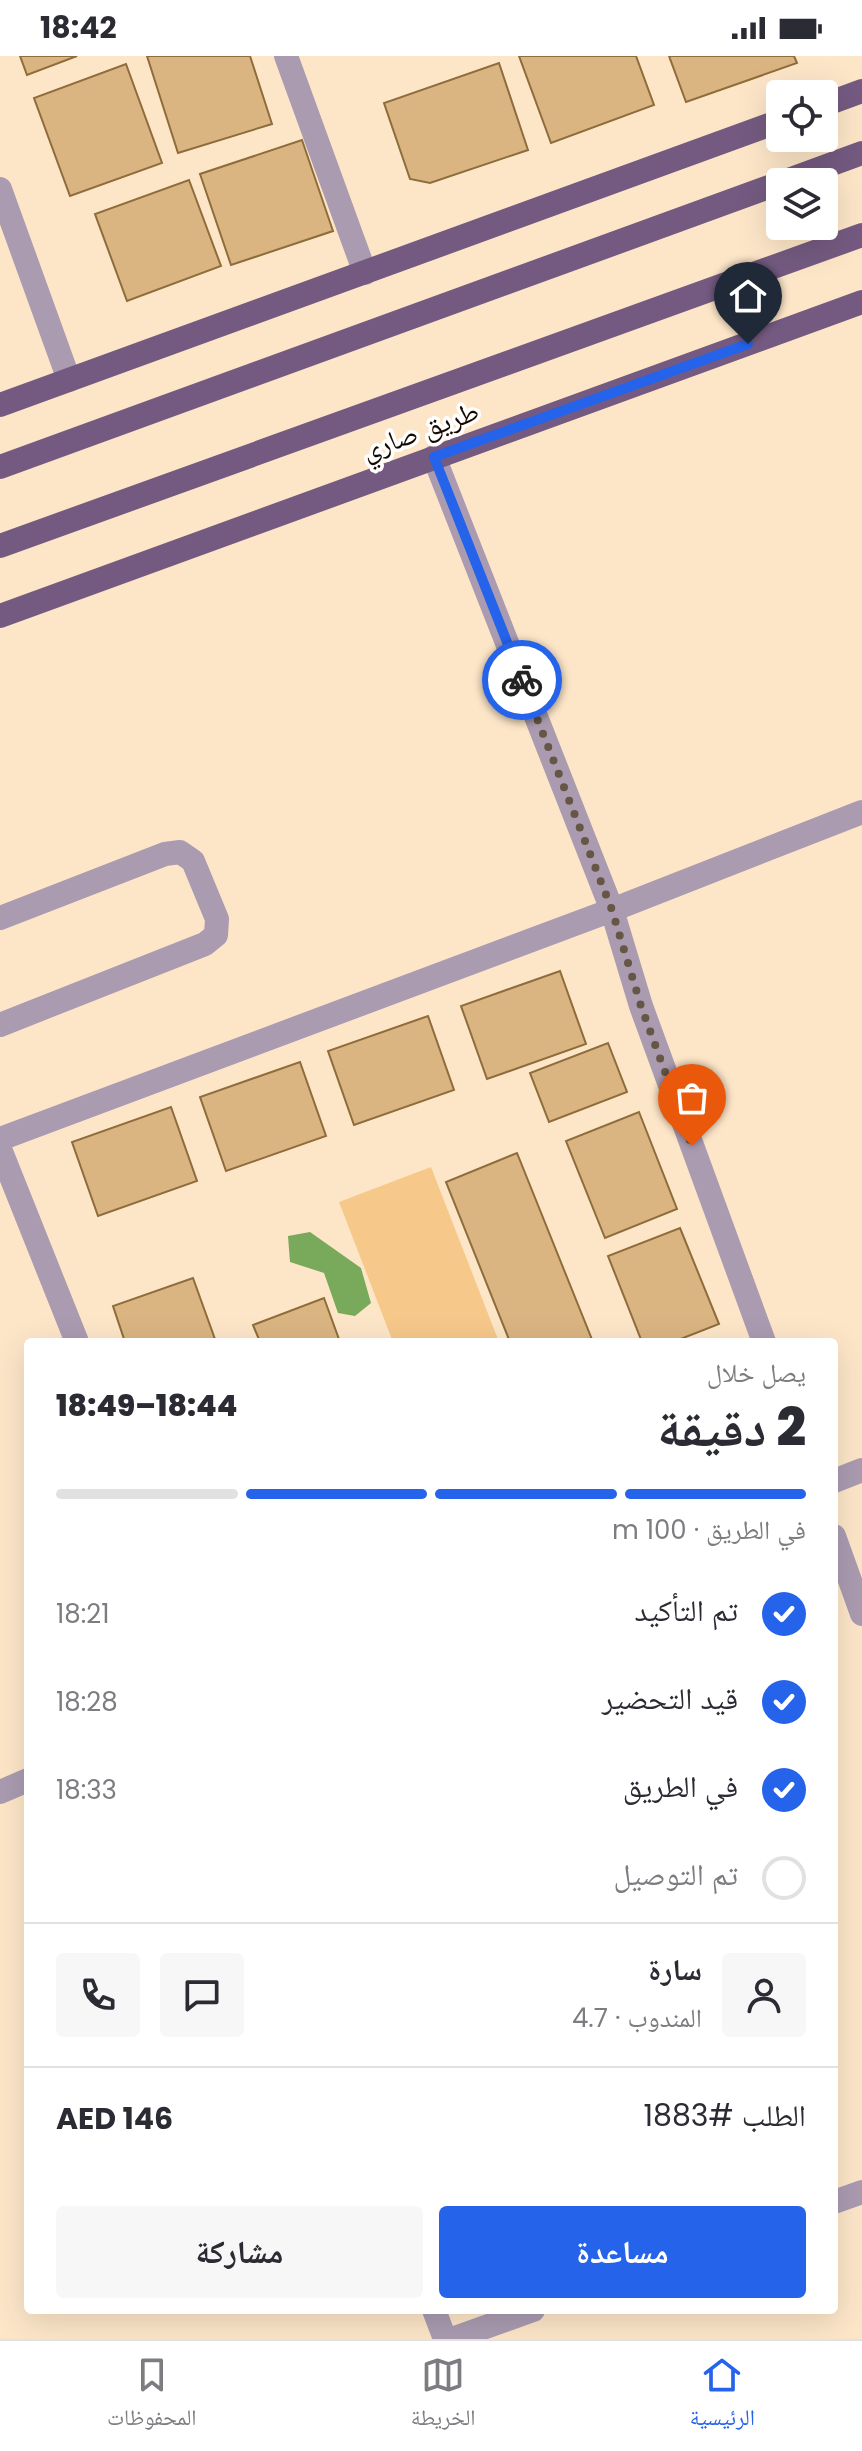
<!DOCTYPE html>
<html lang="ar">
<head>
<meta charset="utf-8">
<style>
	:root { --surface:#fff; --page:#f7f7f7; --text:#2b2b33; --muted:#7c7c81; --line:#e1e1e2; --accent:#2563eb }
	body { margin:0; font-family:Poppins,"Noto Naskh Arabic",sans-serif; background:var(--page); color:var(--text); direction:rtl; height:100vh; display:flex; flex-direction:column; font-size:30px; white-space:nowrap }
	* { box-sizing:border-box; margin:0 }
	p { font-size:26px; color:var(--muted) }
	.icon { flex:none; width:44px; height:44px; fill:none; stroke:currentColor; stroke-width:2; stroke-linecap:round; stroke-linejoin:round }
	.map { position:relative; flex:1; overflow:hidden; direction:ltr }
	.details { position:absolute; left:24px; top:1282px; width:814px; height:976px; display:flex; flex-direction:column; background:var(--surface); border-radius:8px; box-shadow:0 8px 32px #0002; direction:rtl }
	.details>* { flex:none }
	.tools { position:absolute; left:766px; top:24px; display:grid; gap:16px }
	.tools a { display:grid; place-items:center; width:72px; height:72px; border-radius:8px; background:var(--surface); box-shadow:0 8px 32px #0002; font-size:40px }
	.pin { position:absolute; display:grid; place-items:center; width:68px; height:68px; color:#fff; margin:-82px -34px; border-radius:50% 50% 50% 0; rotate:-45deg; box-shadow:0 0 8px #0007 }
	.pin .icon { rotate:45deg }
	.courier { position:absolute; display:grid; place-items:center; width:80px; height:80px; margin:-40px; border:6px solid #2563eb; border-radius:50%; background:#fff; color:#222; box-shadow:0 2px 10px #0007 }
	.head em { font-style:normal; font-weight:800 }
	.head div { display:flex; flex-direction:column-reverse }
	.head { display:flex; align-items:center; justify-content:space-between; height:136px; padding:0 32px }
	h1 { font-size:52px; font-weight:800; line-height:60px }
	.bar { display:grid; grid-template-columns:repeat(4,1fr); gap:12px 8px; align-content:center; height:96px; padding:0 32px }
	.bar i { height:10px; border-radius:6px; background:var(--line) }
	.bar .on { background:var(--accent) }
	.bar p { grid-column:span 4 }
	.line { display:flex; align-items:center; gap:20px; padding:0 32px; border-top:2px solid var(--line) }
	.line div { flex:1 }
	.round { display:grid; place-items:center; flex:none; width:84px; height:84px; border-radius:8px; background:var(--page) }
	ol { padding:0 32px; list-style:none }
	li { display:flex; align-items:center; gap:24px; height:88px }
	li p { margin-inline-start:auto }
	li .icon { padding:8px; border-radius:50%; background:var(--accent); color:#fff; stroke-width:4 }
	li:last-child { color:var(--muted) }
	li i { width:44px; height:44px; border:4px solid var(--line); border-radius:50% }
	.action { display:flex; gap:16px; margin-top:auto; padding:16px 32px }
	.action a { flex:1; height:92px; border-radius:8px; background:var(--accent); color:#fff; font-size:32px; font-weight:800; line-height:92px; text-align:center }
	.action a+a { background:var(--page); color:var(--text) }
	.status { display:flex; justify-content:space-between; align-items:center; height:56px; padding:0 40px; background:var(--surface); direction:ltr }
	.status svg { height:22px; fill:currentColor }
	.dock { display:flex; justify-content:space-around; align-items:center; height:112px; border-top:2px solid var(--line); background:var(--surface); font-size:22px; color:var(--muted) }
	.dock a { display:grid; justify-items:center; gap:4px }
	.dock .on { color:var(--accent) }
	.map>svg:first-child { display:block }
	.green { fill:#f6c88a }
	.water { fill:#79a95b }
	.building { fill:#dab582; stroke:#8e6c3b; stroke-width:2 }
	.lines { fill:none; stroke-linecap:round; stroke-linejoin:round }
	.minor { stroke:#aa9bb1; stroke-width:24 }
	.major { stroke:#745a80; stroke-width:24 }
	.done { stroke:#665646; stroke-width:8; stroke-dasharray:0 14.4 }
	.route { stroke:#2563eb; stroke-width:10 }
	.labels { text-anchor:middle; stroke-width:7; stroke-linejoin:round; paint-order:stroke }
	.street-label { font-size:28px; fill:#150900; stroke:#fff }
</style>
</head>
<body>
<div class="status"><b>18:42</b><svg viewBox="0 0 49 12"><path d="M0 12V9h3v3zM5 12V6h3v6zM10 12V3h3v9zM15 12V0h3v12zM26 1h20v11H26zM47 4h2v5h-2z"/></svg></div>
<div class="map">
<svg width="862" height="2283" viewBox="0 0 862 2283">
	<rect width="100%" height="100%" fill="#fde6c8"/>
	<!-- green -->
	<path class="green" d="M 431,1111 L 499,1286 L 393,1286 L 339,1146 Z"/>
	<!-- water -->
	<path class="water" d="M 310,1176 L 361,1212 L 371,1247 L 355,1260 L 338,1257 L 324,1217 L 290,1206 L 288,1180 Z"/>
	<!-- building -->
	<path class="building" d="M 20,0 L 77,0 L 27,19 Z
		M 147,0 L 250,0 L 272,68 L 178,97 Z
		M 519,0 L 636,0 L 654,49 L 551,87 Z
		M 669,0 L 794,0 L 797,7 L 686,46 Z
		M 499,7 L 528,94 L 430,127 L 410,123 L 384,47 Z
		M 126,8 L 162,107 L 70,140 L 34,42 Z
		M 302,84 L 333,175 L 231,209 L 200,118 Z
		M 189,124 L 221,210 L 127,245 L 95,158 Z
		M 560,915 L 586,988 L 487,1023 L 461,950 Z
		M 428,960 L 454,1034 L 354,1069 L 328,995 Z
		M 608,987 L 627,1036 L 549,1066 L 530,1017 Z
		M 300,1006 L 326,1080 L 226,1115 L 200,1041 Z
		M 171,1051 L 197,1125 L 98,1160 L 72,1086 Z
		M 639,1056 L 677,1153 L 605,1182 L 566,1085 Z
		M 517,1097 L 593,1286 L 510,1286 L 446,1126 Z
		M 680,1172 L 719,1268 L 673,1286 L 642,1286 L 608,1200 Z
		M 193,1222 L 216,1286 L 125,1286 L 113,1250 Z
		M 324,1242 L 340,1286 L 260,1286 L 253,1269 Z"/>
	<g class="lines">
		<!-- minor -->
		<path class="minor" d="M 286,0 L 365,217
			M 0,133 L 69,324
			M 434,401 L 612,854 L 862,756
			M 0,862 L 165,798 L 180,796 L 193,805 L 217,863 L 216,879 L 205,888 L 0,969
			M 0,1083 L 612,854 L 641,950 L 764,1286
			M 0,1093 L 77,1286
			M 834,1425 L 862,1414
			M 834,1480 L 862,1558
			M 0,1736 L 28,1724
			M 834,2146 L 862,2136
			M 434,2254 L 445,2283
			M 452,2283 L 533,2254"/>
		<!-- major -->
		<path class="major" d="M 824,49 L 862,35
			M 783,126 L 862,97
			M 0,349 L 780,65
			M 0,411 L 780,127
			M 0,490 L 862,179
			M 0,560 L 862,246"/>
	</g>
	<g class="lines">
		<!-- done -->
		<path class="done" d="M 522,624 L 612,854 L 641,950 L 692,1090"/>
		<!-- route -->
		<path class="route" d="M 522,624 L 434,401 L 748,288"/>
	</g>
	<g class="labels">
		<!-- street labels -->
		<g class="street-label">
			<text transform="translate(420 374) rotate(-20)" y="10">طريق صاري</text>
		</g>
	</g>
</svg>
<div class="tools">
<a><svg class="icon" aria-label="locate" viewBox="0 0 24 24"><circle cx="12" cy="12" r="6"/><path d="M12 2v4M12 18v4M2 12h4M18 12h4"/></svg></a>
<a><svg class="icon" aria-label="layers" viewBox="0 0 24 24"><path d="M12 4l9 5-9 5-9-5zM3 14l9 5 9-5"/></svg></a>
</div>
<div class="pin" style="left:692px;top:1090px;background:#ea580c"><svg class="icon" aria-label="bag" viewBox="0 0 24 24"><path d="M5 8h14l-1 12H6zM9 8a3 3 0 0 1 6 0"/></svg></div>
<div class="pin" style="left:748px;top:288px;background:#1f2937"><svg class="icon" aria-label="home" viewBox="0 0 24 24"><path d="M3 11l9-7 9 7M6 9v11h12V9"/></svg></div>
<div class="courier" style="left:522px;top:624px"><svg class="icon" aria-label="bike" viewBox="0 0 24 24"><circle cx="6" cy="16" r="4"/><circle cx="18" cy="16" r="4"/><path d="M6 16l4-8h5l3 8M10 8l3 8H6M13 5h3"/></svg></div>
<section class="details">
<div class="head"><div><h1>2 دقيقة</h1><p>يصل خلال</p></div><em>18:44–18:49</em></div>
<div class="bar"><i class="on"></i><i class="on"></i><i class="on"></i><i></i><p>في الطريق · 100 m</p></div>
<ol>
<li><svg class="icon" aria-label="check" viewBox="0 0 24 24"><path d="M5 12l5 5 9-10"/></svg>تم التأكيد<p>18:21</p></li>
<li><svg class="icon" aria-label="check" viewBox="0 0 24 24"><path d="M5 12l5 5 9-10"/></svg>قيد التحضير<p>18:28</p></li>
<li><svg class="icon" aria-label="check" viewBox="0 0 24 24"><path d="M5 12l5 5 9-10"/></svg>في الطريق<p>18:33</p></li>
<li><i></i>تم التوصيل</li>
</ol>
<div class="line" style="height:144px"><a class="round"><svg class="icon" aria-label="person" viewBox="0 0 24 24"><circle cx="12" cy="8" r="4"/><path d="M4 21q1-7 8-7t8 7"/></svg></a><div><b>سارة</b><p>المندوب · 4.7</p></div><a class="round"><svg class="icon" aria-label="chat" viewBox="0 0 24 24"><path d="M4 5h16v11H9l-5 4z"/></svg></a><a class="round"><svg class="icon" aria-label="phone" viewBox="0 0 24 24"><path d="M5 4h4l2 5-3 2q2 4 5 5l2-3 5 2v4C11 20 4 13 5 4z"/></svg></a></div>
<div class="line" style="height:104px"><div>الطلب #1883</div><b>AED 146</b></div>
<div class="action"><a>مساعدة</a><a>مشاركة</a></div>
</section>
</div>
<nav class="dock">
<a class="on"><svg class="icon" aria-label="home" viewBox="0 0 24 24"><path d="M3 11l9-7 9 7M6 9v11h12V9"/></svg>الرئيسية</a>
<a><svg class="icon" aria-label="map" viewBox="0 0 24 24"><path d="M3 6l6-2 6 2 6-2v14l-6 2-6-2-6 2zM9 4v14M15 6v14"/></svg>الخريطة</a>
<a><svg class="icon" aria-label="saved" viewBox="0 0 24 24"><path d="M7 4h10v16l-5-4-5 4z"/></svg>المحفوظات</a>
</nav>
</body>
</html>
